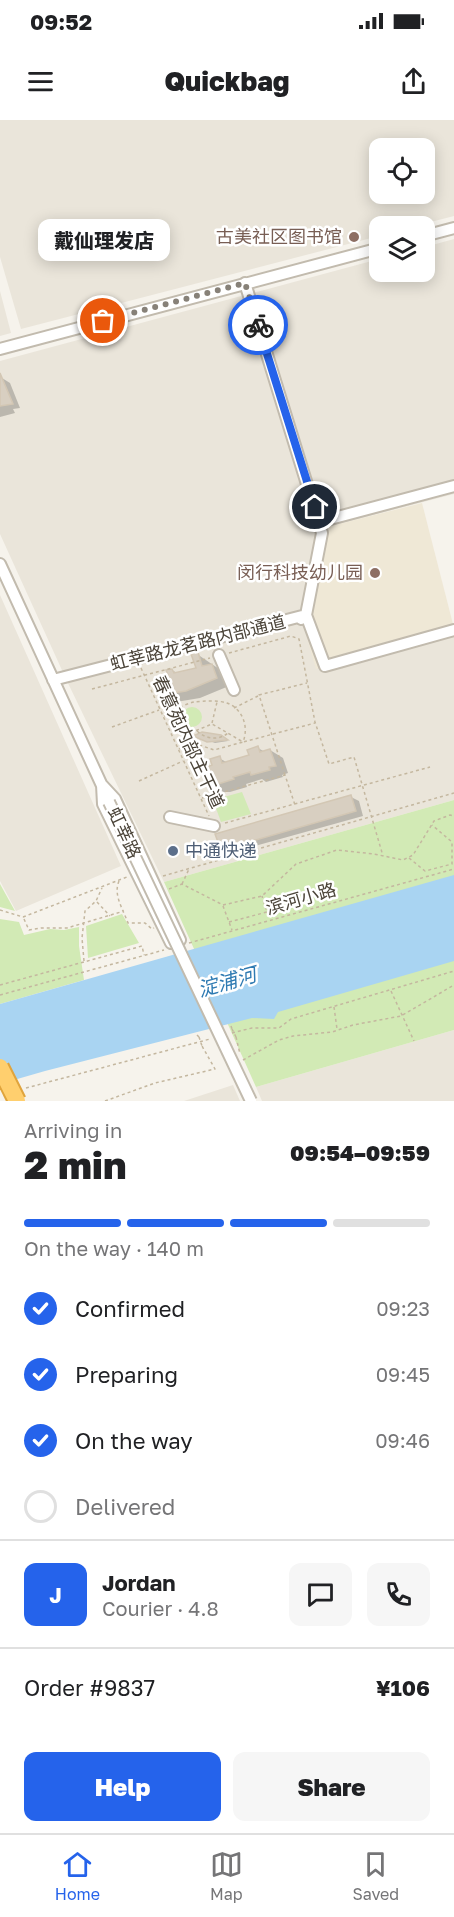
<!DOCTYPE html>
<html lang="en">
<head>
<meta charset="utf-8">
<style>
	:root { --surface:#fff; --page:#f6f6f6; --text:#202124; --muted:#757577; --line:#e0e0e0; --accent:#2563eb }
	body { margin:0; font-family:"Golos Text","Noto Sans SC",sans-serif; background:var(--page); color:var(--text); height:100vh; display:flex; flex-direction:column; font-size:22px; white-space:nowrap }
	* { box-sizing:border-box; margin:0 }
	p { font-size:20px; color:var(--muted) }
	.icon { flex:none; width:33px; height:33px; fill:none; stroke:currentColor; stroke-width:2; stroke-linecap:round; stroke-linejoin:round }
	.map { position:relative; height:981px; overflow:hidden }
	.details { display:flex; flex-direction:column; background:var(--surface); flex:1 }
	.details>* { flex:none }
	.buttons { position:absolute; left:369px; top:18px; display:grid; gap:12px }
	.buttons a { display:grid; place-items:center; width:66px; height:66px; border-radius:12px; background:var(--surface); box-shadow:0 3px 15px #0003; font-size:30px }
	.pin { position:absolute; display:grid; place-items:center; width:51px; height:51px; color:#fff; margin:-26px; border:3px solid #fff; border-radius:50%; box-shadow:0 2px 6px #0007 }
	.courier { position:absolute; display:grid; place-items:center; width:60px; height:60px; margin:-30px; border:4px solid #2563eb; border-radius:50%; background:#fff; color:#222; box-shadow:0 2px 8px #0007 }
	.bubble { position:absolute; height:42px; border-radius:12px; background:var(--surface); box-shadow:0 3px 15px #0003; font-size:20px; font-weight:800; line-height:42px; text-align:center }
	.head em { font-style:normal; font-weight:800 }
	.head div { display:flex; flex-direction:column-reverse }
	.head { display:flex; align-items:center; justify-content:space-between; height:102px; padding:0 24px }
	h1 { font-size:39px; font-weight:800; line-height:45px }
	.bar { display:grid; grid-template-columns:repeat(4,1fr); gap:9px 6px; align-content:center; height:72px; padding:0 24px }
	.bar i { height:8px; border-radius:4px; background:var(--line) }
	.bar .on { background:var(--accent) }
	.bar p { grid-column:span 4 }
	.line { display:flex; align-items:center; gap:15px; padding:0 24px; border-top:2px solid var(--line) }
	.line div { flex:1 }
	.round { display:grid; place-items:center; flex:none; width:63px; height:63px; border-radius:12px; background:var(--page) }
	ol { padding:0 24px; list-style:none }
	li { display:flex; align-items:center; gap:18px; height:66px }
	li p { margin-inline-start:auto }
	li .icon { padding:6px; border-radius:50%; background:var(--accent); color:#fff; stroke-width:4 }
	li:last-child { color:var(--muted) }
	li i { width:33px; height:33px; border:3px solid var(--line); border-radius:50% }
	.cta { display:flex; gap:12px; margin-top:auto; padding:12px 24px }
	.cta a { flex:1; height:69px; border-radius:12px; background:var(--accent); color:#fff; font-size:24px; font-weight:800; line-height:69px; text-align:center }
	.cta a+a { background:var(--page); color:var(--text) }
	.status { display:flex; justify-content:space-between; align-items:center; height:42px; padding:0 30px; background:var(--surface); direction:ltr }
	.status svg { height:16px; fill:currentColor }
	header { display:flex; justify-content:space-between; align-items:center; height:78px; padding:0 24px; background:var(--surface); font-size:27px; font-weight:800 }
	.dock { display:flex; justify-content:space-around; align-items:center; height:84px; border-top:2px solid var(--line); background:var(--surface); font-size:16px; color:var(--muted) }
	.dock a { display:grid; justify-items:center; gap:3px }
	.dock .on { color:var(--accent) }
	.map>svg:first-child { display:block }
	.residential { fill:#eae5da; fill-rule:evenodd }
	.education { fill:#efe8d6 }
	.green { fill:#d2eab5 }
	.water { fill:#a9d4f2 }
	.shadow { fill:#0003 }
	.building { fill:#d8cfc1; stroke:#d3c7b4; stroke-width:1.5 }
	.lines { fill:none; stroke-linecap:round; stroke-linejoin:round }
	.minor-casing { stroke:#c2bbae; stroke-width:14 }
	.path { stroke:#c4b79f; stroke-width:1.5; stroke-dasharray:3 3; stroke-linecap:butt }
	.minor { stroke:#fff; stroke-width:10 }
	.minor-bridge-casing { stroke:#c2bbae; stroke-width:14; stroke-linecap:butt }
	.highway-bridge-casing { stroke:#e0a43c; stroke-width:20; stroke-linecap:butt }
	.path-bridge { stroke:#c4b79f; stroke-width:1.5; stroke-dasharray:3 3; stroke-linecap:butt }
	.minor-bridge { stroke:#fff; stroke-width:10 }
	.highway-bridge { stroke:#ffcf6e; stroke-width:16 }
	.done { stroke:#878178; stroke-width:6; stroke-dasharray:0 10.8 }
	.route { stroke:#2563eb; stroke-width:8 }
	.education-dot { fill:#8d6e63; stroke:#fff; stroke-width:2 }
	.service-dot { fill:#5c6f8a; stroke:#fff; stroke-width:2 }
	.labels { text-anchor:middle; stroke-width:5; stroke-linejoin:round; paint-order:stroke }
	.education-label { font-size:18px; fill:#785e54; stroke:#fff; text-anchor:end }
	.street-label { font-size:18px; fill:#4b4439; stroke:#fff }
	.service-label { font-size:18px; fill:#4e5e75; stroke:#fff; text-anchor:start }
	.water-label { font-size:20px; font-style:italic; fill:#2e7ab2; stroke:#fff }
</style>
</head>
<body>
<div class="status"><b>09:52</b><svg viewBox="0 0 49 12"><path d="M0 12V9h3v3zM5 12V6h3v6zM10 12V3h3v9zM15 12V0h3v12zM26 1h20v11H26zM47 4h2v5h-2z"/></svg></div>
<header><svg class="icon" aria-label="menu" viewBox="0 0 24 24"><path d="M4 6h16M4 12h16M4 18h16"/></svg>Quickbag<svg class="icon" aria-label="share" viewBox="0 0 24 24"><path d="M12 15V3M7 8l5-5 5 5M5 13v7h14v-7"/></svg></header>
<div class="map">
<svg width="454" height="981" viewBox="0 0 454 981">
	<rect width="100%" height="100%" fill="#f6f3ec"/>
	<!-- residential -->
	<path class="residential" d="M 0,0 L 454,0 L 454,96 L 415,106 L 380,106 L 379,116 L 21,209 L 0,137 ZM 424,28 L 424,74 L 380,74 L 380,28 Z
		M 454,119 L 454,374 L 320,409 L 325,546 L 454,508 L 454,680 L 164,762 L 66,559 L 0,414 L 0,241 L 379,139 L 380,152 L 424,152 L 425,127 Z
		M 0,171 L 11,213 L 0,216 Z
		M 0,475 L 121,746 L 16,791 L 0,761 Z
		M 454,910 L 454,981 L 262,981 L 256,967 Z
		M 233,965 L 240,981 L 184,981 Z"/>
	<!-- education -->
	<path class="education" d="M 422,383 L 454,508 L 316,549 L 301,497 L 319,409 Z"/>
	<!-- green -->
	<path class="green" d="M182 597a10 10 0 1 1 20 0a10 10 0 1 1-20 0Z
		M 242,672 L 251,694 L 221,702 L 213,680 Z
		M 454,680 L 454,910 L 256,967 L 164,762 Z
		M 0,764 L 15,791 L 0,787 Z
		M 122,794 L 139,823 L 88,838 L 86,806 Z
		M 0,799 L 19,802 L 24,815 L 50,809 L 64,810 L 79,807 L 79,826 L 84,860 L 0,884 Z"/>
	<!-- water -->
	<path class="water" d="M 454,755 L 454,841 L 278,892 L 274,899 L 252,898 L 45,951 L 0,964 L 0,884 Z"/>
	<!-- shadow -->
	<path class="shadow" d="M 2,258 L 10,263 L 20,288 L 13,289 L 15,293 L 0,297 L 0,259 Z
		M 197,534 L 225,553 L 229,566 L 200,578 L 176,582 L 162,574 L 172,550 L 177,553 L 198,549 Z
		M 196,616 L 220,616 L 228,621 L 215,623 Z
		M 258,628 L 265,632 L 270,630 L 283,638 L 288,653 L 282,655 L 283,657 L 266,662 L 262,659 L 246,664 L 247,667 L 230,672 L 223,672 L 209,664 L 214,646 L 219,638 L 228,643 L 251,636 Z
		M 351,677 L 359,681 L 363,696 L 230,733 L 222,728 Z"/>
	<!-- building -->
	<path class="building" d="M 0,253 L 13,284 L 0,286 Z
		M 198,532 L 202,546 L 212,544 L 217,558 L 186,571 L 161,575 L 155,559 L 168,555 L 166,550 L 172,549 L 174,553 L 196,548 L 191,534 Z
		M 202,612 L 221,615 L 228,620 L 207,622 L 193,616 Z
		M 258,626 L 260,632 L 270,629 L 276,646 L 269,647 L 270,650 L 251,655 L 250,652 L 233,657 L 234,659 L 215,665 L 215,663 L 208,665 L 202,649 L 212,645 L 210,639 L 220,636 L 222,643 L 249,635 L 247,630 Z
		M 351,675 L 356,691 L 221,730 L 215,714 Z"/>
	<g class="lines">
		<!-- minor casing -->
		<g class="minor-casing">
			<path id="minor" d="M 424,116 L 454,108
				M 0,229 L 380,128
				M 319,402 L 454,366
				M 0,444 L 104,670
				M 301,499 L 306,495 L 325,546 L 454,510
				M 219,535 L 234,570
				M 53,560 L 306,495 L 322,413 L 245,163
				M 102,665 L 115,679 L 180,820 L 171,823 L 103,684 Z
				M 170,697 L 214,706"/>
		</g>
		<!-- path -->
		<path class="path" d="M 229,533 L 291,516 L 299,519 L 315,602 L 329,644 L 354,637 L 383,736
			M 141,548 L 209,696
			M 92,569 L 210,538
			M 182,587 C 180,602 181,611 191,622
			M 234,588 L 258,576
			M 164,596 C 173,592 184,584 194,582 C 203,581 218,580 227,583 C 243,589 249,607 243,622 L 214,630 L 191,622 L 179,629
			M 212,603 L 217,582
			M 112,607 L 159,590
			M 197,611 C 206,619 218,621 228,613
			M 185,615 L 212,604 L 243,622 L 315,603
			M 285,655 L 259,575 L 307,563
			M 139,661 L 183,641
			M 202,678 L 285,655 L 295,685
			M 225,703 L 430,647
			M 409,738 L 425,751 L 452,744 L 452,722 L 432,705
			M 163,756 L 454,673
			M 119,761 C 113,775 123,789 128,803 L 145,803 L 152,809 L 154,808
			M 182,764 L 189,749
			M 169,769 L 182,764 L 223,785 L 262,776 L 296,744 L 337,730 L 374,734 L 403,740 L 413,735 L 434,701 L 450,695 L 454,696
			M 97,782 L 110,796
			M 223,786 L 232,810
			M 0,790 L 23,797 L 127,757
			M 24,799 L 29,810 L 41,808 L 67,808 L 124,791
			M 229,802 L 267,792 L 262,776
			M 189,823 L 454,749
			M 84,841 L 82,818 L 85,791 L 96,781 L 102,768
			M 0,865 L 142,826 L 144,835
			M 391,871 L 414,921
			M 0,875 L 164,830
			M 334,887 L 337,909
			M 231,906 L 232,909
			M 232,913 L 252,908 L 279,908 L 291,899 L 454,851
			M 197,915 L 199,917
			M 236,917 L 240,934
			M 243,940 L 279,920 L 293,916 L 332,912 L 353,905 L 401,896 L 454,865
			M 26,968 L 210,919
			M 105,981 L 155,963 L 215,949 L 202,926"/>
		<!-- minor -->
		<use href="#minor" class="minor"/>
		<!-- minor-bridge casing -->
		<g class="minor-bridge-casing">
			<path id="minor-bridge" d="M 109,682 L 251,981"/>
		</g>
		<!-- highway-bridge casing -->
		<g class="highway-bridge-casing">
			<path id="highway-bridge" d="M 0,947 L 17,981"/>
		</g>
		<!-- path-bridge -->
		<path class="path-bridge" d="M 232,909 L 236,917
			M 199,917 L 202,926"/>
		<!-- minor-bridge -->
		<use href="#minor-bridge" class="minor-bridge"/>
		<!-- highway-bridge -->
		<use href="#highway-bridge" class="highway-bridge"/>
	</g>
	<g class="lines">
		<!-- done -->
		<path class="done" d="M 103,201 L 245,163 L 258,205"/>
		<!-- route -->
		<path class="route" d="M 258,205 L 315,387"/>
	</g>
	<!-- markers -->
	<g class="education-dot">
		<circle cx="354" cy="117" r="6"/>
		<circle cx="375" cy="453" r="6"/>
	</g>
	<circle class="service-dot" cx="173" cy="731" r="6"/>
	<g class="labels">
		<!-- education labels -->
		<g class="education-label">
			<text x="342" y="123">古美社区图书馆</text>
			<text x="363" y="459">闵行科技幼儿园</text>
		</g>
		<!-- street labels -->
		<g class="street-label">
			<text transform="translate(198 523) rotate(-14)" y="6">虹莘路龙茗路内部通道</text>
			<text transform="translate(188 622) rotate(65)" y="6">春意苑内部主干道</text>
			<text transform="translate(124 713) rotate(65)" y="6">虹莘路</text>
			<text transform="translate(301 779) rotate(-16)" y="6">滨河小路</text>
		</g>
		<!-- service labels -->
		<g class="service-label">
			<text x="185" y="737">中通快递</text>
		</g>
		<!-- water labels -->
		<g class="water-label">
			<text transform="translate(227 862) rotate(-16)" y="7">淀浦河</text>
		</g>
	</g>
</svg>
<div class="buttons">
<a><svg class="icon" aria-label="locate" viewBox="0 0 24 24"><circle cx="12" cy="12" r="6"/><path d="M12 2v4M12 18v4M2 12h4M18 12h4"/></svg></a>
<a><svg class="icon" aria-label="layers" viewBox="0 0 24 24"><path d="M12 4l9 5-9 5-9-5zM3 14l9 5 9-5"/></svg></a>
</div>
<div class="pin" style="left:103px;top:201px;background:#ea580c"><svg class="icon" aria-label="bag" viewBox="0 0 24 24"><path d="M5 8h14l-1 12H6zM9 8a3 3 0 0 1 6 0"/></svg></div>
<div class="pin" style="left:315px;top:387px;background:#1f2937"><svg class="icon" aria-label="home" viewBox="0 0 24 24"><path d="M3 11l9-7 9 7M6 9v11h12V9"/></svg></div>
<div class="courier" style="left:258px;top:205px"><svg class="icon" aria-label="bike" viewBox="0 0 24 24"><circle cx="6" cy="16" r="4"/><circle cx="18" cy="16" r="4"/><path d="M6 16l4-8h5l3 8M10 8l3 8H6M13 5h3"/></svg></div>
<div class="bubble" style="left:38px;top:99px;width:132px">戴仙理发店</div>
</div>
<section class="details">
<div class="head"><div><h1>2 min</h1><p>Arriving in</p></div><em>09:54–09:59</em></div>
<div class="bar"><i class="on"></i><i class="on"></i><i class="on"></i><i></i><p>On the way · 140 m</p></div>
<ol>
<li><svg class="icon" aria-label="check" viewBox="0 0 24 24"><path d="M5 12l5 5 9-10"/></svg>Confirmed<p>09:23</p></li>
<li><svg class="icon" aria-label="check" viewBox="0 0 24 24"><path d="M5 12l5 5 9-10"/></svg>Preparing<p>09:45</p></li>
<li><svg class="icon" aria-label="check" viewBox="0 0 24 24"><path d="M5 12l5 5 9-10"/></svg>On the way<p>09:46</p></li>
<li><i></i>Delivered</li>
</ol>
<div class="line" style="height:108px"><b class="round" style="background:var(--accent);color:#fff">J</b><div><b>Jordan</b><p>Courier · 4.8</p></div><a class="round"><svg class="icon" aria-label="chat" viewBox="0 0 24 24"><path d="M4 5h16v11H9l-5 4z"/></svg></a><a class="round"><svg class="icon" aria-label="phone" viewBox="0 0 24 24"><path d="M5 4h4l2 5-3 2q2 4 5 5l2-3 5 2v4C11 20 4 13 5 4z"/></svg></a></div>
<div class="line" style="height:78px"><div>Order #9837</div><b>¥106</b></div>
<div class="cta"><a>Help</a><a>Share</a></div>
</section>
<nav class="dock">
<a class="on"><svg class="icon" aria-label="home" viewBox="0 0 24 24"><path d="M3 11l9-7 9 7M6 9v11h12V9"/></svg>Home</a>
<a><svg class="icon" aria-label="map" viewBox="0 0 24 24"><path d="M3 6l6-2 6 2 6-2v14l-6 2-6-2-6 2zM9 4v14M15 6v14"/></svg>Map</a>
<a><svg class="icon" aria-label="saved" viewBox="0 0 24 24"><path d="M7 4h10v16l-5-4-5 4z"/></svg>Saved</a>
</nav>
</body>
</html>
